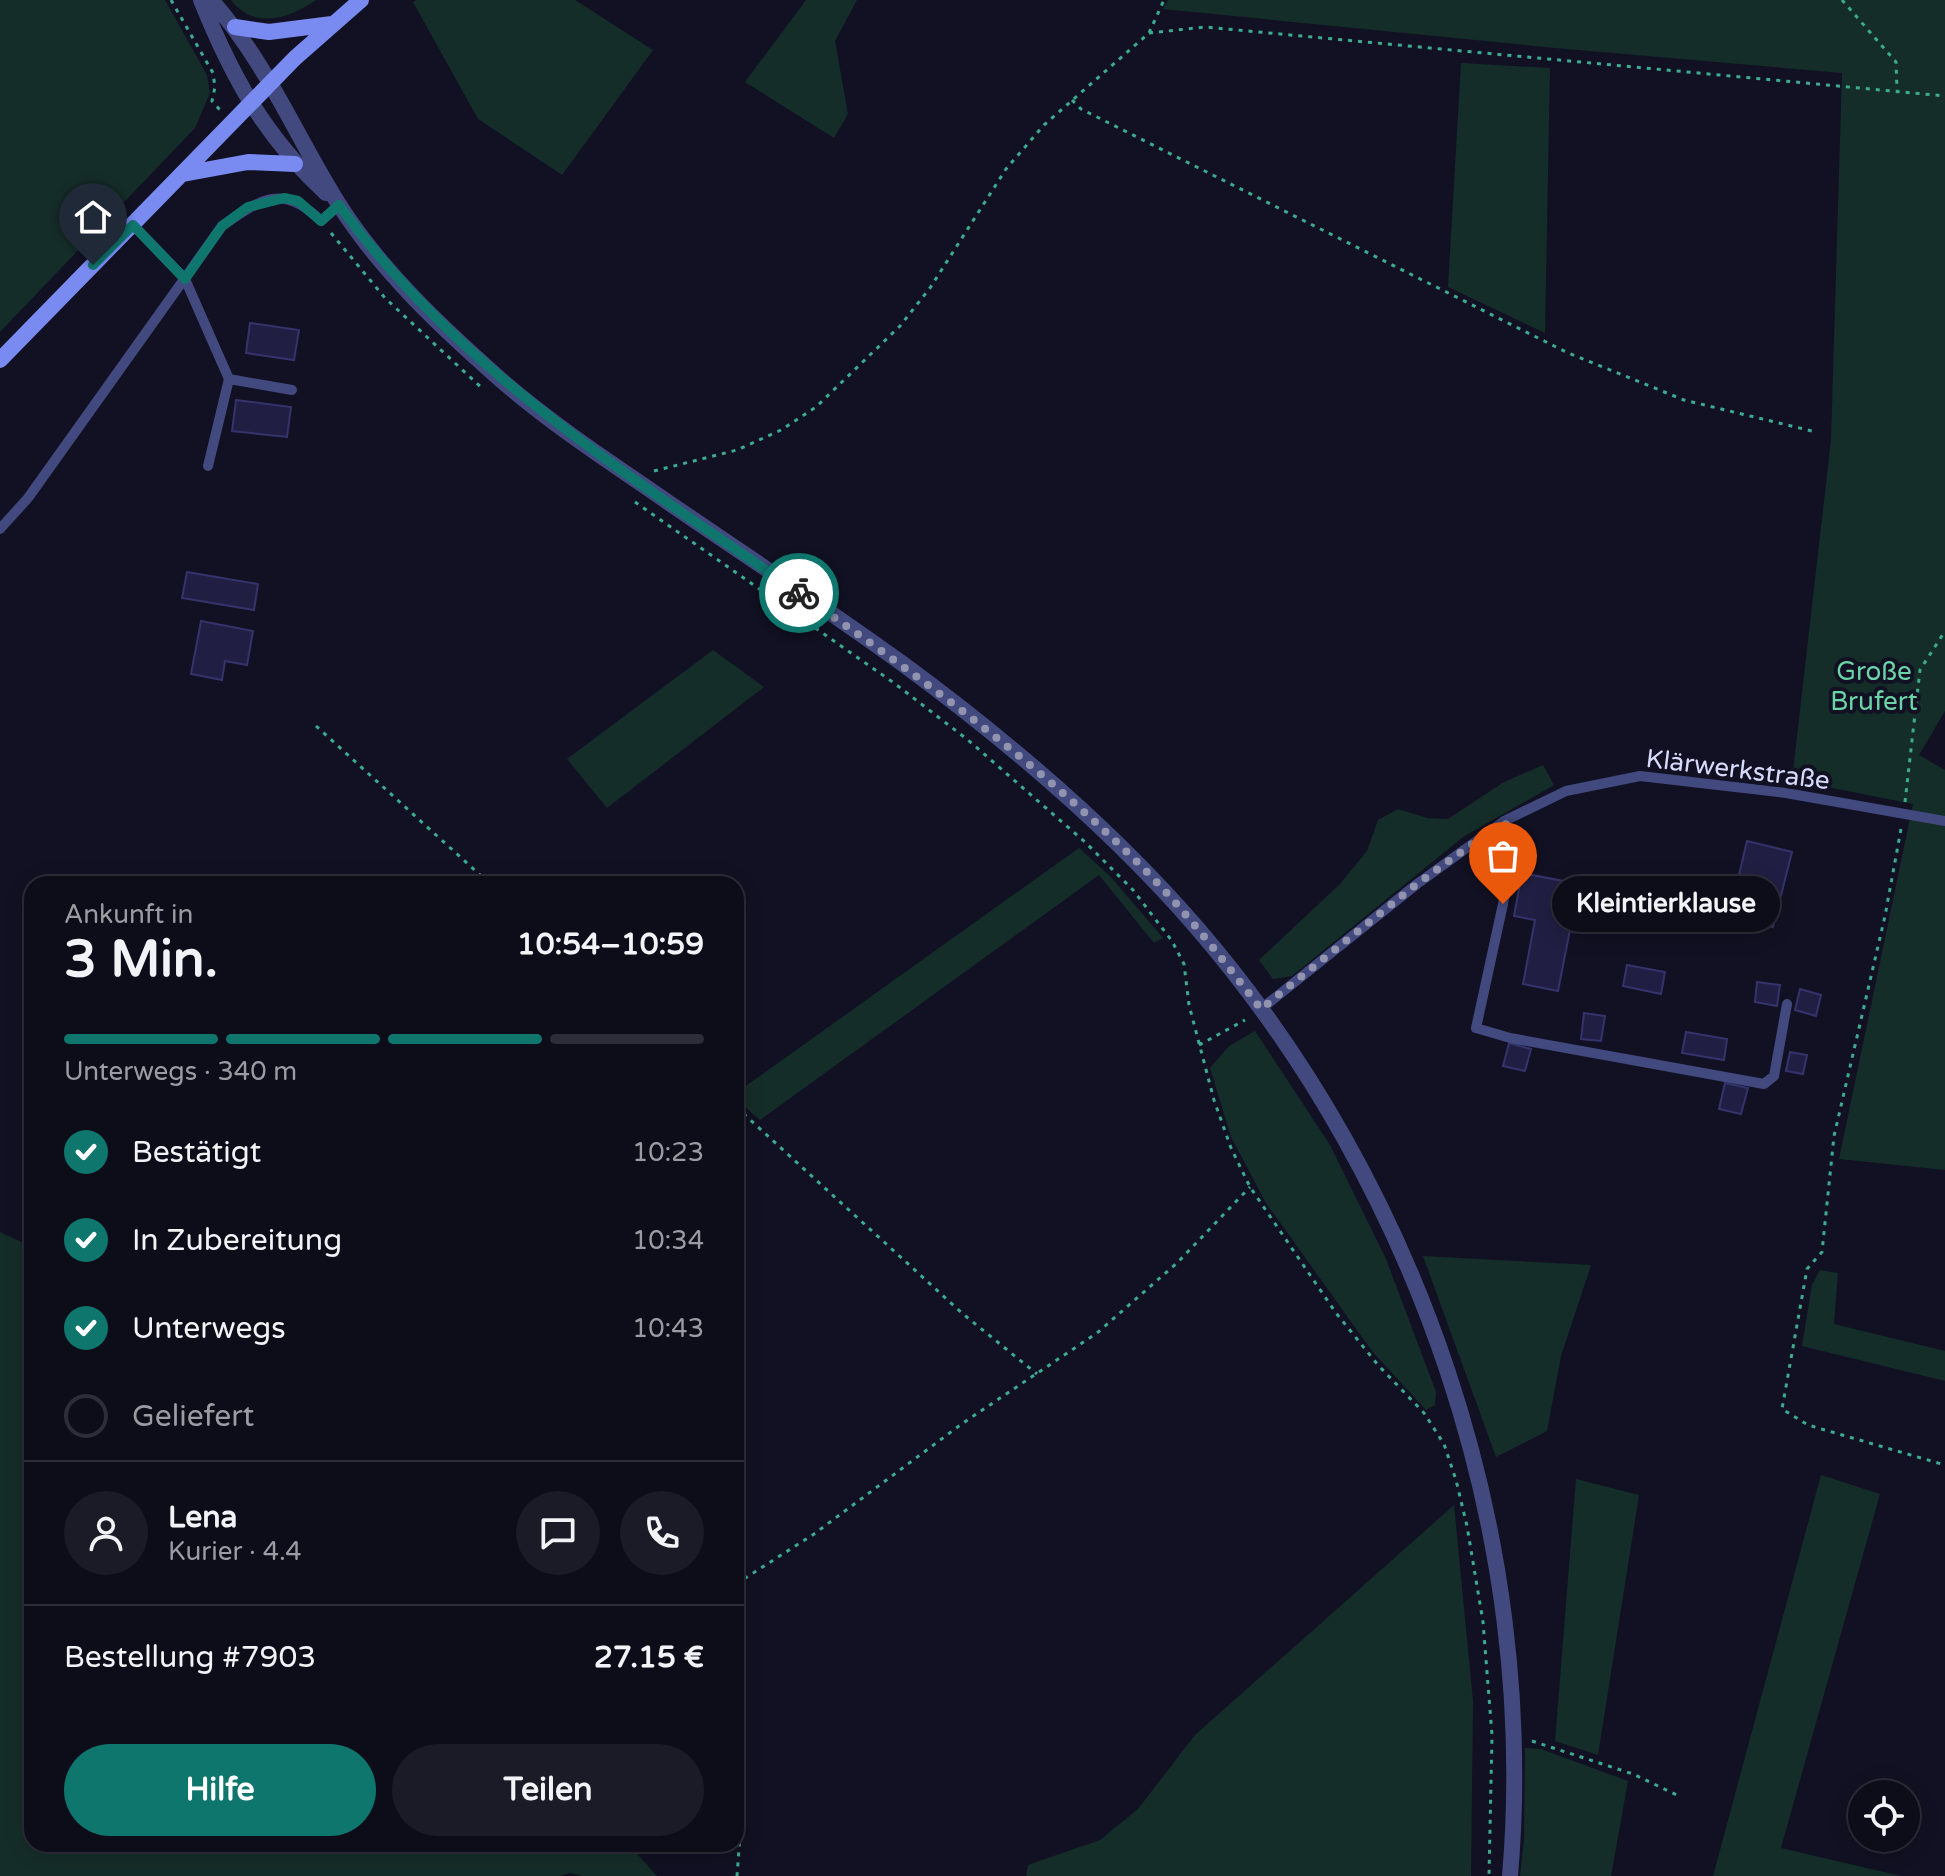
<!DOCTYPE html>
<html lang="de">
<head>
<meta charset="utf-8">
<style>
	:root { --surface:#0d0d1a; --page:#1b1b27; --text:#f1f3f6; --muted:#9a9ca2; --line:#2d2d39; --accent:#0f766e }
	body { margin:0; font-family:"Varela Round",sans-serif; background:var(--page); color:var(--text); height:100vh; display:flex; flex-direction:column; font-size:30px; white-space:nowrap }
	* { box-sizing:border-box; margin:0 }
	p { font-size:26px; color:var(--muted) }
	.icon { flex:none; width:44px; height:44px; fill:none; stroke:currentColor; stroke-width:2; stroke-linecap:round; stroke-linejoin:round }
	.map { position:relative; flex:1; overflow:hidden }
	.panel { position:absolute; left:24px; top:876px; width:720px; height:976px; display:flex; flex-direction:column; background:var(--surface); border-radius:24px; box-shadow:0 4px 20px #0003,0 0 0 2px var(--line) }
	.panel>* { flex:none }
	.tools { position:absolute; left:1848px; top:1780px; display:grid; gap:16px }
	.tools a { display:grid; place-items:center; width:72px; height:72px; border-radius:50%; background:var(--surface); box-shadow:0 4px 20px #0003,0 0 0 2px var(--line); font-size:40px }
	.pin { position:absolute; display:grid; place-items:center; width:68px; height:68px; color:#fff; margin:-82px -34px; border-radius:50% 50% 50% 0; rotate:-45deg; box-shadow:0 0 8px #0007 }
	.pin .icon { rotate:45deg }
	.courier { position:absolute; display:grid; place-items:center; width:80px; height:80px; margin:-40px; border:6px solid #0f766e; border-radius:50%; background:#fff; color:#222; box-shadow:0 2px 10px #0007 }
	.bubble { position:absolute; height:56px; border-radius:28px; background:var(--surface); box-shadow:0 4px 20px #0003,0 0 0 2px var(--line); font-size:26px; font-weight:800; line-height:56px; text-align:center }
	.summary em { font-style:normal; font-weight:800 }
	.summary div { display:flex; flex-direction:column-reverse }
	.summary { display:flex; align-items:center; justify-content:space-between; height:136px; padding:0 40px }
	h1 { font-size:52px; font-weight:800; line-height:60px }
	.bar { display:grid; grid-template-columns:repeat(4,1fr); gap:12px 8px; align-content:center; height:96px; padding:0 40px }
	.bar i { height:10px; border-radius:6px; background:var(--line) }
	.bar .selected { background:var(--accent) }
	.bar p { grid-column:span 4 }
	.line { display:flex; align-items:center; gap:20px; padding:0 40px; border-top:2px solid var(--line) }
	.line div { flex:1 }
	.round { display:grid; place-items:center; flex:none; width:84px; height:84px; border-radius:42px; background:var(--page) }
	ol { padding:0 40px; list-style:none }
	li { display:flex; align-items:center; gap:24px; height:88px }
	li p { margin-inline-start:auto }
	li .icon { padding:8px; border-radius:50%; background:var(--accent); color:#fff; stroke-width:4 }
	li:last-child { color:var(--muted) }
	li i { width:44px; height:44px; border:4px solid var(--line); border-radius:50% }
	.action { display:flex; gap:16px; margin-top:auto; padding:16px 40px }
	.action a { flex:1; height:92px; border-radius:48px; background:var(--accent); color:#fff; font-size:32px; font-weight:800; line-height:92px; text-align:center }
	.action a+a { background:var(--page); color:var(--text) }
	.map>svg:first-child { display:block }
	.green { fill:#152d28 }
	.building { fill:#201f43; stroke:#35336c; stroke-width:2 }
	.lines { fill:none; stroke-linecap:round; stroke-linejoin:round }
	.path { stroke:#3cab90; stroke-width:3; stroke-dasharray:4 6; stroke-linecap:butt }
	.service { stroke:#41497e; stroke-width:10 }
	.tertiary { stroke:#41497e; stroke-width:16 }
	.secondary { stroke:#798bf1; stroke-width:16 }
	.done { stroke:#9294af; stroke-width:8; stroke-dasharray:0 14.4 }
	.route { stroke:#0f766e; stroke-width:10 }
	.labels { text-anchor:middle; stroke-width:8; stroke-linejoin:round; paint-order:stroke }
	.park-label { font-size:26px; fill:#6bd4a7; stroke:#111123 }
	.street-label { font-size:26px; fill:#d8dafb; stroke:#111123 }
</style>
</head>
<body>
<div class="map">
<svg width="1945" height="1876" viewBox="0 0 1945 1876">
	<rect width="100%" height="100%" fill="#111123"/>
	<!-- green -->
	<path class="green" d="M 0,0 L 165,0 L 207,75 L 210,93 L 195,128 L 0,332 Z
		M 231,0 L 316,0 C 289,19 254,30 231,0 Z
		M 416,0 L 575,0 L 653,50 L 562,175 L 478,119 L 413,2 Z
		M 806,0 L 857,0 L 835,41 L 848,114 L 834,138 L 745,82 Z
		M 1168,0 L 1945,0 L 1945,711 L 1919,755 L 1945,770 L 1945,1170 L 1839,1159 L 1913,804 L 1792,780 L 1831,440 L 1842,73 L 1555,48 L 1163,9 Z
		M 1461,63 L 1550,68 L 1545,333 L 1448,287 Z
		M 713,650 L 764,687 L 607,808 L 567,759 Z
		M 1543,765 L 1554,785 L 1463,837 L 1292,976 L 1273,979 L 1259,960 L 1340,884 L 1367,851 L 1378,820 L 1398,809 L 1427,818 L 1448,819 L 1504,782 Z
		M 1079,848 L 1110,876 L 1163,938 L 1154,943 L 1099,875 L 760,1120 L 736,1099 L 736,1093 Z
		M 1255,1031 L 1330,1145 L 1386,1259 L 1436,1392 L 1435,1405 L 1426,1410 L 1372,1351 L 1266,1203 L 1231,1137 L 1210,1068 L 1229,1046 Z
		M 0,1232 L 32,1247 L 32,1844 L 628,1844 L 657,1876 L 583,1876 L 570,1873 L 560,1876 L 0,1876 Z
		M 1423,1256 L 1591,1265 L 1561,1356 L 1547,1431 L 1496,1457 Z
		M 1820,1270 L 1838,1273 L 1834,1324 L 1945,1351 L 1945,1381 L 1802,1346 L 1812,1285 Z
		M 1821,1475 L 1880,1494 L 1781,1848 L 1901,1876 L 1713,1876 Z
		M 1576,1479 L 1639,1495 L 1598,1755 L 1555,1741 Z
		M 1454,1505 L 1473,1701 L 1471,1876 L 1026,1876 L 1028,1865 L 1100,1840 L 1138,1809 L 1195,1735 Z
		M 1525,1748 L 1541,1749 L 1628,1781 L 1611,1876 L 1520,1876 L 1524,1839 Z"/>
	<!-- building -->
	<path class="building" d="M 250,323 L 299,330 L 294,360 L 246,353 Z
		M 236,400 L 291,407 L 287,437 L 232,431 Z
		M 187,572 L 258,584 L 254,610 L 182,598 Z
		M 201,621 L 253,631 L 247,665 L 225,661 L 222,680 L 191,674 Z
		M 1747,841 L 1792,852 L 1773,927 L 1729,917 Z
		M 1522,873 L 1579,884 L 1558,991 L 1523,984 L 1535,920 L 1514,916 Z
		M 1627,965 L 1665,972 L 1661,994 L 1623,986 Z
		M 1757,982 L 1780,985 L 1777,1006 L 1755,1002 Z
		M 1800,989 L 1821,995 L 1816,1016 L 1795,1010 Z
		M 1584,1013 L 1605,1016 L 1601,1041 L 1581,1039 Z
		M 1686,1032 L 1727,1039 L 1724,1060 L 1682,1053 Z
		M 1509,1043 L 1531,1049 L 1525,1071 L 1503,1066 Z
		M 1790,1052 L 1807,1055 L 1803,1074 L 1786,1071 Z
		M 1725,1083 L 1748,1088 L 1741,1114 L 1719,1109 Z"/>
	<g class="lines">
		<!-- path -->
		<path class="path" d="M 171,0 L 213,73 L 215,87 L 212,101 L 220,110
			M 1842,0 L 1896,62 L 1897,90
			M 1149,33 L 1205,27 L 1945,96
			M 1072,100 L 1081,109 L 1566,352 L 1684,400 L 1812,431
			M 331,233 L 385,298 L 484,390
			M 654,471 L 737,450 L 781,430 L 816,407 L 900,326 L 930,288 L 1006,169 L 1044,125 L 1149,33 L 1164,0
			M 635,502 L 894,683 L 968,740 L 1085,842 L 1133,890 L 1172,941 L 1184,964 L 1189,1005 L 1214,1100 L 1231,1148 L 1250,1187 L 1336,1313 L 1378,1365 L 1424,1413 L 1444,1444 L 1456,1480 L 1467,1526 L 1483,1622 L 1492,1735 L 1489,1876
			M 316,726 L 490,884
			M 1905,802 L 1920,670 L 1945,631
			M 1901,829 L 1885,916 L 1834,1136 L 1822,1252 L 1807,1269 L 1782,1409 L 1808,1425 L 1945,1465
			M 1199,1045 L 1245,1020
			M 736,1107 L 963,1314 L 1037,1374
			M 736,1584 L 814,1534 L 963,1423 L 1097,1333 L 1177,1263 L 1250,1187
			M 1532,1741 L 1633,1774 L 1681,1797
			M 736,1823 L 740,1835 L 737,1876"/>
		<!-- service -->
		<path class="service" d="M 133,225 L 185,279 L 229,379 L 208,466
			M 229,379 L 292,390
			M 0,529 L 28,498 L 222,226 C 261,199 283,183 321,221 L 339,205
			M 1504,821 L 1514,839 L 1503,904 L 1476,1028 L 1510,1038 L 1764,1084 L 1774,1076 L 1787,1004
			M 1261,1009 L 1417,884 L 1504,821 L 1566,791 L 1640,776 L 1786,793 L 1945,821"/>
		<!-- tertiary -->
		<path class="tertiary" d="M 201,0 C 232,77 265,137 326,193
			M 211,0 C 265,60 295,134 338,203 C 381,271 441,327 501,380 C 546,419 596,453 646,487 C 731,546 819,603 903,664 C 1009,742 1112,829 1198,929 C 1419,1186 1539,1537 1510,1876"/>
		<!-- secondary -->
		<path class="secondary" d="M 235,27 L 269,32 L 332,24
			M 183,174 L 248,162 L 295,164
			M 0,360 L 295,58 L 361,0"/>
	</g>
	<g class="lines">
		<!-- done -->
		<path class="done" d="M 799,593 C 919,676 1037,762 1140,865 C 1185,910 1223,960 1261,1009 L 1417,884 L 1504,821 L 1514,839 L 1503,904"/>
		<!-- route -->
		<path class="route" d="M 93,265 L 133,225 L 185,279 L 222,226 L 248,207 L 284,198 L 298,201 L 321,221 L 339,205 C 461,374 631,476 799,593"/>
	</g>
	<g class="labels">
		<!-- park labels -->
		<g class="park-label">
			<text x="1874" y="680">Große<tspan x="1874" dy="30">Brufert</tspan></text>
		</g>
		<!-- street labels -->
		<g class="street-label">
			<text transform="translate(1738 769) rotate(7)" y="9">Klärwerkstraße</text>
		</g>
	</g>
</svg>
<div class="tools">
<a><svg class="icon" aria-label="locate" viewBox="0 0 24 24"><circle cx="12" cy="12" r="6"/><path d="M12 2v4M12 18v4M2 12h4M18 12h4"/></svg></a>
</div>
<div class="pin" style="left:1503px;top:904px;background:#ea580c"><svg class="icon" aria-label="bag" viewBox="0 0 24 24"><path d="M5 8h14l-1 12H6zM9 8a3 3 0 0 1 6 0"/></svg></div>
<div class="pin" style="left:93px;top:265px;background:#1f2937"><svg class="icon" aria-label="home" viewBox="0 0 24 24"><path d="M3 11l9-7 9 7M6 9v11h12V9"/></svg></div>
<div class="courier" style="left:799px;top:593px"><svg class="icon" aria-label="bike" viewBox="0 0 24 24"><circle cx="6" cy="16" r="4"/><circle cx="18" cy="16" r="4"/><path d="M6 16l4-8h5l3 8M10 8l3 8H6M13 5h3"/></svg></div>
<div class="bubble" style="left:1552px;top:876px;width:228px">Kleintierklause</div>
<section class="panel">
<div class="summary"><div><h1>3 Min.</h1><p>Ankunft in</p></div><em>10:54–10:59</em></div>
<div class="bar"><i class="selected"></i><i class="selected"></i><i class="selected"></i><i></i><p>Unterwegs · 340 m</p></div>
<ol>
<li><svg class="icon" aria-label="check" viewBox="0 0 24 24"><path d="M5 12l5 5 9-10"/></svg>Bestätigt<p>10:23</p></li>
<li><svg class="icon" aria-label="check" viewBox="0 0 24 24"><path d="M5 12l5 5 9-10"/></svg>In Zubereitung<p>10:34</p></li>
<li><svg class="icon" aria-label="check" viewBox="0 0 24 24"><path d="M5 12l5 5 9-10"/></svg>Unterwegs<p>10:43</p></li>
<li><i></i>Geliefert</li>
</ol>
<div class="line" style="height:144px"><a class="round"><svg class="icon" aria-label="person" viewBox="0 0 24 24"><circle cx="12" cy="8" r="4"/><path d="M4 21q1-7 8-7t8 7"/></svg></a><div><b>Lena</b><p>Kurier · 4.4</p></div><a class="round"><svg class="icon" aria-label="chat" viewBox="0 0 24 24"><path d="M4 5h16v11H9l-5 4z"/></svg></a><a class="round"><svg class="icon" aria-label="phone" viewBox="0 0 24 24"><path d="M5 4h4l2 5-3 2q2 4 5 5l2-3 5 2v4C11 20 4 13 5 4z"/></svg></a></div>
<div class="line" style="height:104px"><div>Bestellung #7903</div><b>27.15 €</b></div>
<div class="action"><a>Hilfe</a><a>Teilen</a></div>
</section>
</div>
</body>
</html>
